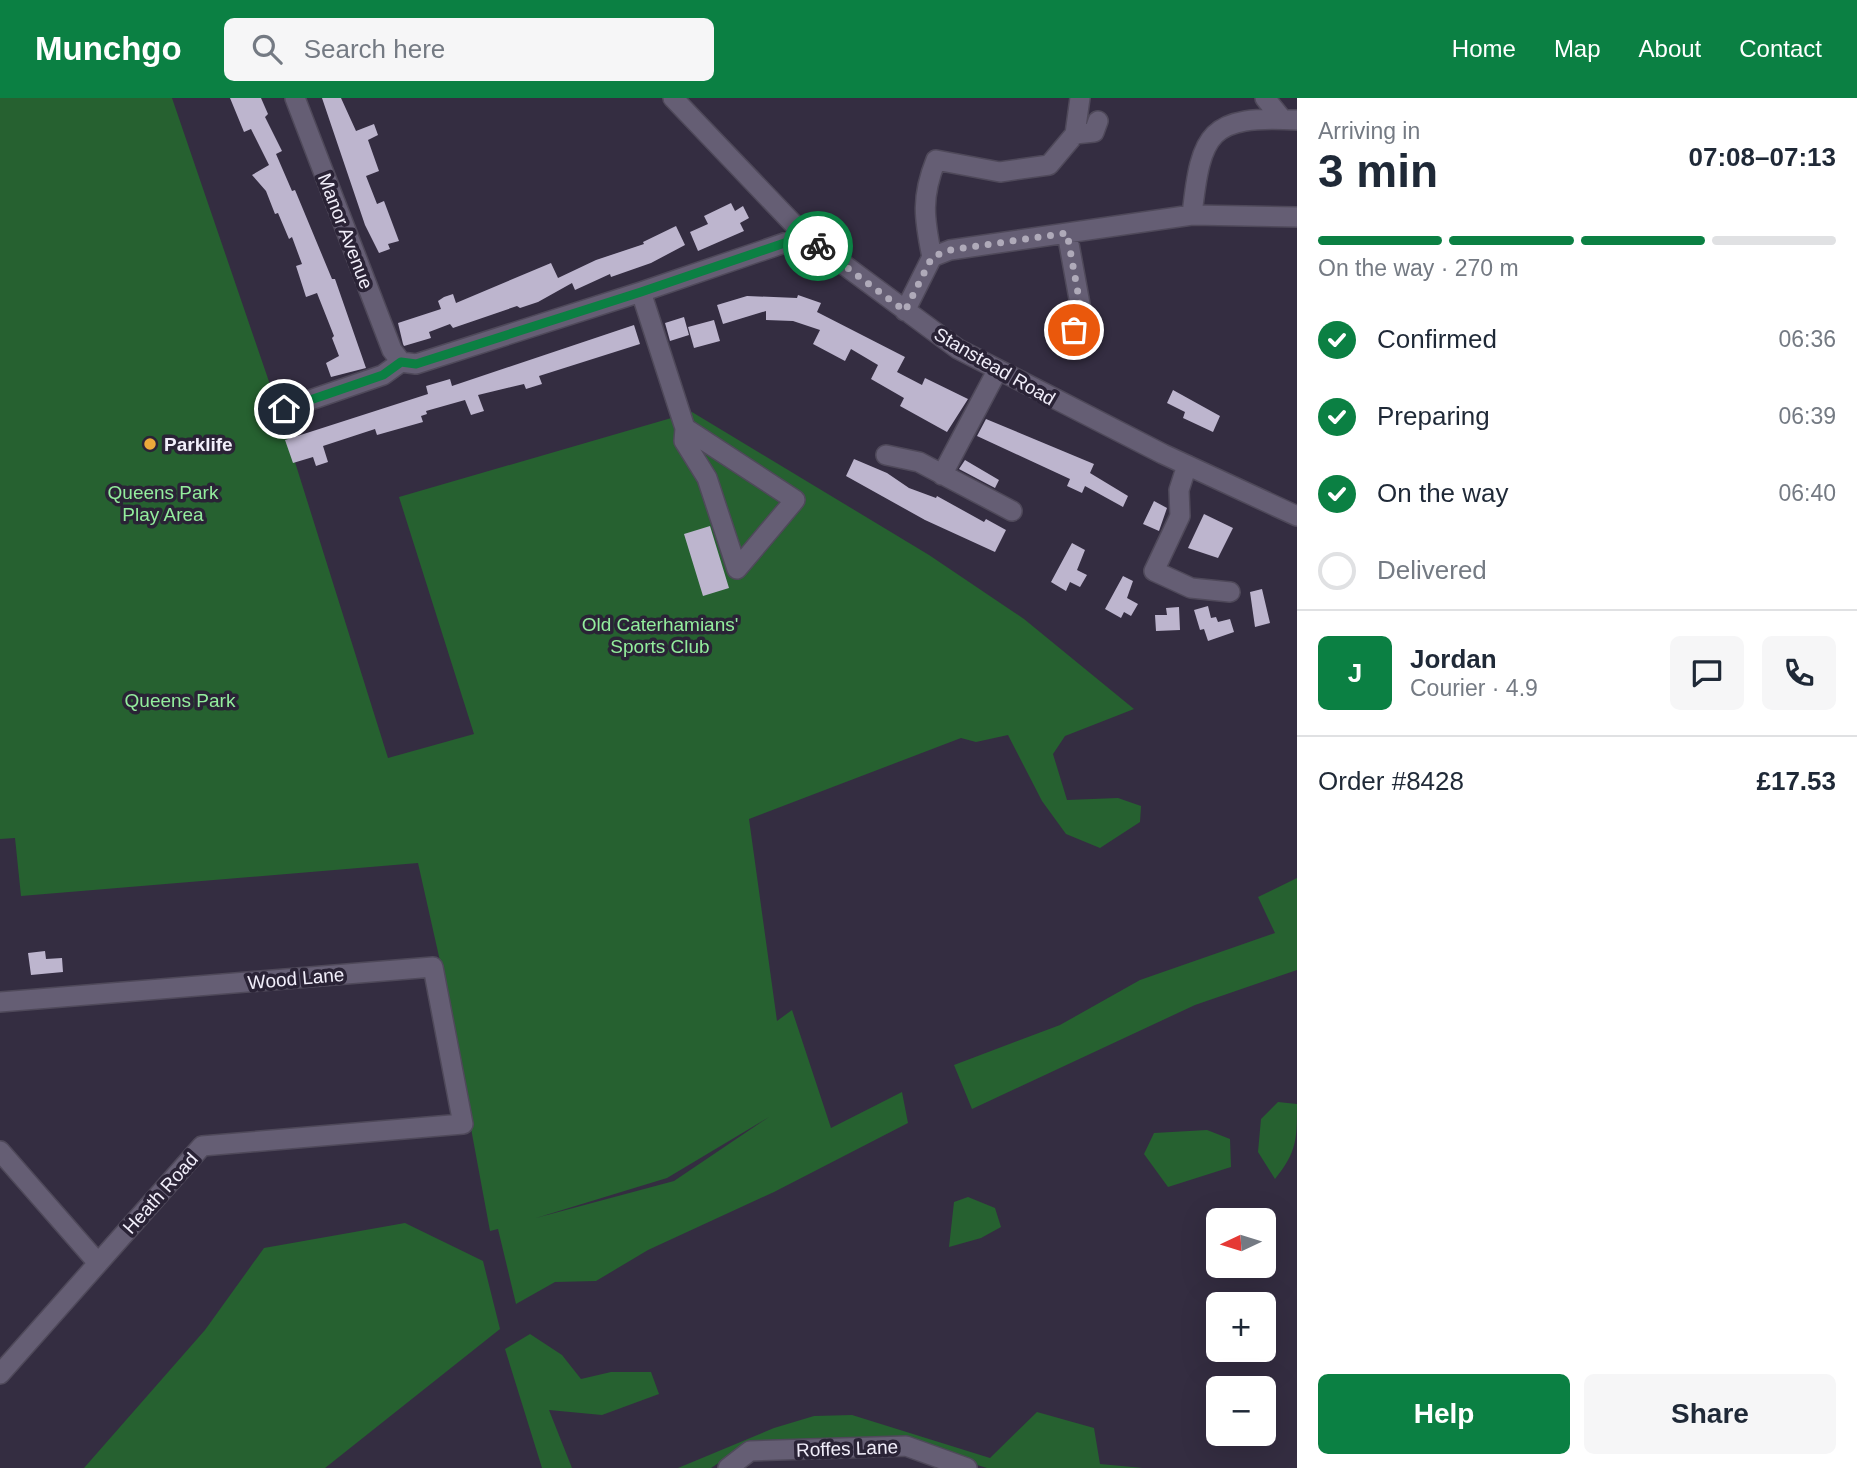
<!DOCTYPE html>
<html lang="en">
<head>
<meta charset="utf-8">
<style>
	:root { --surface:#fff; --page:#f6f6f7; --text:#1f2937; --muted:#747a83; --line:#e0e1e3; --accent:#0b8043 }
	body { margin:0; font-family:Helvetica,sans-serif; background:var(--page); color:var(--text); height:100vh; display:flex; flex-direction:column; font-size:26px; white-space:nowrap }
	* { box-sizing:border-box; margin:0 }
	p { font-size:23px; color:var(--muted) }
	.icon { flex:none; width:38px; height:38px; fill:none; stroke:currentColor; stroke-width:2; stroke-linecap:round; stroke-linejoin:round }
	.map { position:relative; flex:1; overflow:hidden }
	.drawer { display:flex; flex-direction:column; background:var(--surface); width:560px }
	.drawer>* { flex:none }
	.needle { width:46px; rotate:266deg }
	.fabs { position:absolute; left:1206px; top:1110px; display:grid; gap:14px }
	.fabs a { display:grid; place-items:center; width:70px; height:70px; border-radius:10px; background:var(--surface); box-shadow:0 7px 28px #0002; font-size:35px }
	.pin { position:absolute; display:grid; place-items:center; width:60px; height:60px; color:#fff; margin:-30px; border:4px solid #fff; border-radius:50%; box-shadow:0 2px 7px #0007 }
	.courier { position:absolute; display:grid; place-items:center; width:70px; height:70px; margin:-35px; border:5px solid #0b8043; border-radius:50%; background:#fff; color:#222; box-shadow:0 2px 9px #0007 }
	.headline em { font-style:normal; font-weight:700 }
	.headline div { display:flex; flex-direction:column-reverse }
	.headline { display:flex; align-items:center; justify-content:space-between; height:119px; padding:0 21px }
	h1 { font-size:46px; font-weight:700; line-height:52px }
	.bar { display:grid; grid-template-columns:repeat(4,1fr); gap:10px 7px; align-content:center; height:84px; padding:0 21px }
	.bar i { height:9px; border-radius:5px; background:var(--line) }
	.bar .current { background:var(--accent) }
	.bar p { grid-column:span 4 }
	.line { display:flex; align-items:center; gap:18px; padding:0 21px; border-top:2px solid var(--line) }
	.line div { flex:1 }
	.round { display:grid; place-items:center; flex:none; width:74px; height:74px; border-radius:10px; background:var(--page) }
	ol { padding:0 21px; list-style:none }
	li { display:flex; align-items:center; gap:21px; height:77px }
	li p { margin-inline-start:auto }
	li .icon { padding:7px; border-radius:50%; background:var(--accent); color:#fff; stroke-width:4 }
	li:last-child { color:var(--muted) }
	li i { width:38px; height:38px; border:4px solid var(--line); border-radius:50% }
	.button { display:flex; gap:14px; margin-top:auto; padding:14px 21px }
	.button a { flex:1; height:80px; border-radius:10px; background:var(--accent); color:#fff; font-size:28px; font-weight:700; line-height:80px; text-align:center }
	.button a+a { background:var(--page); color:var(--text) }
	header { display:flex; align-items:center; gap:42px; box-sizing:border-box; height:98px; padding:0 35px; background:var(--accent); color:#fff }
	header strong { font-size:33px }
	nav { display:flex; gap:38px; margin-inline-start:auto; font-size:24px }
	.search { width:490px; height:63px; background:var(--page); display:flex; align-items:center; gap:18px; box-sizing:border-box; padding:0 24px; border-radius:10px; color:var(--muted); font-size:26px }
	main { display:flex; flex:1; min-height:0 }
	.map>svg:first-child { display:block }
	.green { fill:#266130; fill-rule:evenodd }
	.building { fill:#bdb5ce }
	.lines { fill:none; stroke-linecap:round; stroke-linejoin:round }
	.minor-casing { stroke:#4f495a; stroke-width:22 }
	.minor { stroke:#655e74; stroke-width:19 }
	.done { stroke:#afaab9; stroke-width:7; stroke-dasharray:0 12.6 }
	.route { stroke:#0b8043; stroke-width:9 }
	.poi-dot { fill:#eca93b; stroke:#2a2336; stroke-width:2.5 }
	.labels { text-anchor:middle; stroke-width:7; stroke-linejoin:round; paint-order:stroke }
	.street-label { font-size:19px; fill:#f1eefa; stroke:#2a2336 }
	.poi-label { font-size:19px; font-weight:bold; fill:#f1eefa; stroke:#2a2336; text-anchor:start }
	.park-label { font-size:19px; fill:#93ed9d; stroke:#2a2336 }
</style>
</head>
<body>
<header>
<strong>Munchgo</strong>
<div class="search"><svg class="icon" aria-label="search" viewBox="0 0 24 24"><circle cx="10" cy="10" r="6"/><path d="M15 15l6 6"/></svg>Search here</div>
<nav><a>Home</a><a>Map</a><a>About</a><a>Contact</a></nav>
</header>
<main>
<div class="map">
<svg width="1297" height="1370" viewBox="0 0 1297 1370">
	<rect width="100%" height="100%" fill="#342d41"/>
	<!-- green -->
	<path class="green" d="M 0,0 L 172,0 L 278,310 L 388,660 L 474,636 L 399,399 L 692,314 L 929,457 L 1024,521 L 1134,611 L 1065,638 L 1053,656 L 1067,702 L 1118,700 L 1141,708 L 1140,724 L 1100,750 L 1066,736 L 1042,703 L 1008,637 L 976,644 L 961,640 L 749,721 L 777,923 L 792,912 L 831,1030 L 902,994 L 908,1025 L 774,1094 L 648,1152 L 596,1183 L 555,1184 L 516,1206 L 498,1131 L 490,1133 L 440,863 L 418,765 L 21,798 L 15,740 L 0,741 ZM 769,1019 L 674,1083 L 536,1120 L 667,1080 Z
		M 1297,780 L 1297,872 L 1195,907 L 972,1011 L 954,967 L 1060,927 L 1140,882 L 1275,835 L 1258,799 Z
		M 1278,1004 L 1297,1006 C 1297,1041 1297,1054 1275,1081 L 1258,1054 L 1261,1021 Z
		M 1207,1032 L 1230,1041 L 1231,1069 L 1168,1089 L 1144,1056 L 1154,1035 Z
		M 968,1099 L 995,1110 L 1001,1129 L 981,1140 L 949,1149 L 954,1104 Z
		M 405,1125 L 483,1163 L 500,1231 L 325,1370 L 84,1370 L 205,1232 L 264,1150 Z
		M 530,1236 L 562,1257 L 581,1281 L 611,1274 L 651,1274 L 659,1296 L 602,1317 L 549,1312 L 572,1370 L 542,1370 L 505,1251 Z
		M 1037,1314 L 1094,1330 L 1100,1366 L 1143,1370 L 987,1370 L 892,1341 L 726,1360 L 711,1370 L 678,1370 L 774,1330 L 814,1318 L 852,1317 L 990,1360 Z"/>
	<!-- building -->
	<path class="building" d="M 230,0 L 261,0 L 268,16 L 265,19 L 282,53 L 276,56 L 292,93 L 295,92 L 332,181 L 335,181 L 366,270 L 331,279 L 326,265 L 339,258 L 332,240 L 334,238 L 317,195 L 306,199 L 296,168 L 302,166 L 292,139 L 289,141 L 278,115 L 275,116 L 266,93 L 252,77 L 269,67 L 251,31 L 244,34 Z
		M 322,0 L 341,0 L 356,33 L 374,26 L 378,37 L 368,42 L 379,73 L 366,78 L 377,106 L 384,103 L 399,143 L 388,146 L 390,151 L 379,155 L 365,127 Z
		M 731,105 L 735,113 L 743,108 L 749,120 L 740,125 L 744,133 L 698,153 L 690,134 L 708,126 L 704,118 Z
		M 676,128 L 685,147 L 651,165 L 611,179 L 610,176 L 575,192 L 572,185 L 538,204 L 520,210 L 517,208 L 453,230 L 450,226 L 429,234 L 431,240 L 404,248 L 403,246 L 398,225 L 441,211 L 438,203 L 444,199 L 453,196 L 456,205 L 551,165 L 558,180 L 596,162 L 644,146 L 643,144 Z
		M 798,197 L 821,205 L 817,214 L 905,259 L 897,274 L 922,287 L 925,280 L 968,301 L 947,334 L 900,308 L 904,300 L 871,281 L 878,267 L 851,251 L 845,263 L 813,246 L 820,232 L 793,223 L 766,222 L 766,213 L 723,226 L 717,207 L 747,198 L 797,200 Z
		M 684,219 L 689,237 L 670,243 L 665,225 Z
		M 714,222 L 720,243 L 694,250 L 688,229 Z
		M 634,227 L 640,246 L 539,278 L 542,286 L 526,291 L 524,286 L 478,297 L 484,313 L 471,317 L 465,302 L 426,313 L 427,316 L 421,318 L 423,324 L 377,337 L 375,331 L 323,348 L 328,364 L 316,368 L 313,359 L 293,365 L 285,342 L 428,296 L 426,288 L 450,281 L 452,288 Z
		M 1173,292 L 1220,318 L 1213,334 L 1183,320 L 1185,314 L 1167,305 Z
		M 986,321 L 1094,366 L 1090,375 L 1128,398 L 1123,409 L 1085,388 L 1082,395 L 1067,388 L 1070,381 L 977,338 Z
		M 854,361 L 887,375 L 909,390 L 936,400 L 937,398 L 984,424 L 986,421 L 1006,432 L 995,454 L 925,422 L 846,378 Z
		M 965,362 L 999,382 L 995,390 L 959,371 Z
		M 1154,403 L 1167,410 L 1159,433 L 1143,426 Z
		M 1204,416 L 1233,430 L 1218,460 L 1188,450 Z
		M 710,428 L 729,490 L 703,498 L 684,436 Z
		M 1072,445 L 1085,452 L 1077,472 L 1087,477 L 1080,489 L 1070,484 L 1066,493 L 1051,484 Z
		M 1123,478 L 1133,483 L 1127,500 L 1138,506 L 1131,518 L 1124,514 L 1121,520 L 1105,511 Z
		M 1262,491 L 1270,525 L 1255,529 L 1250,494 Z
		M 1208,508 L 1211,520 L 1216,519 L 1218,524 L 1230,521 L 1234,534 L 1208,543 L 1204,531 L 1200,532 L 1194,512 Z
		M 1179,509 L 1180,532 L 1156,533 L 1155,517 L 1167,517 L 1166,510 Z
		M 45,853 L 46,861 L 62,860 L 63,874 L 31,877 L 28,855 Z"/>
	<g class="lines">
		<!-- minor casing -->
		<g class="minor-casing">
			<path id="minor" d="M 295,0 L 392,252 L 401,264
				M 673,0 L 805,138 L 958,251 L 1163,356 L 1297,418
				M 1265,0 L 1282,21
				M 1075,36 L 1094,34 L 1098,23
				M 1192,117 C 1201,34 1209,17 1297,22
				M 1067,135 L 1082,217 L 1074,232
				M 932,159 L 950,152 L 1192,117 L 1297,119
				M 932,159 C 924,120 921,99 936,62 L 1000,74 L 1049,67 L 1075,36 L 1080,0
				M 641,194 L 685,330 L 684,343 L 707,380 L 737,471 L 795,402 L 685,330
				M 905,213 L 932,159
				M 284,311 L 383,277 L 401,264 L 416,266 L 641,194 L 805,138
				M 886,357 L 919,364 L 1012,413
				M 1187,367 L 1179,392 L 1180,418 L 1154,473 L 1191,490 L 1230,494
				M 942,377 L 997,273
				M 0,904 L 433,869 L 463,1026 L 202,1048 L 0,1276
				M 0,1053 L 98,1165
				M 728,1370 L 750,1353 L 906,1348 L 967,1370"/>
		</g>
		<!-- minor -->
		<use href="#minor" class="minor"/>
	</g>
	<g class="lines">
		<!-- done -->
		<path class="done" d="M 818,148 L 905,213 L 932,159 L 950,152 L 1067,135 L 1082,217 L 1074,232"/>
		<!-- route -->
		<path class="route" d="M 284,311 L 383,277 L 401,264 L 416,266 L 641,194 L 805,138 L 818,148"/>
	</g>
	<!-- markers -->
	<circle class="poi-dot" cx="150" cy="346" r="7"/>
	<g class="labels">
		<!-- street labels -->
		<g class="street-label">
			<text transform="translate(346 133) rotate(69)" y="7">Manor Avenue</text>
			<text transform="translate(995 268) rotate(30)" y="7">Stanstead Road</text>
			<text transform="translate(296 880) rotate(-5)" y="7">Wood Lane</text>
			<text transform="translate(160 1095) rotate(-48)" y="7">Heath Road</text>
			<text transform="translate(847 1350) rotate(-2)" y="7">Roffes Lane</text>
		</g>
		<!-- poi labels -->
		<g class="poi-label">
			<text x="164" y="353">Parklife</text>
		</g>
		<!-- park labels -->
		<g class="park-label">
			<text x="163" y="401">Queens Park<tspan x="163" dy="22">Play Area</tspan></text>
			<text x="660" y="533">Old Caterhamians'<tspan x="660" dy="22">Sports Club</tspan></text>
			<text x="180" y="609">Queens Park</text>
		</g>
	</g>
</svg>
<div class="fabs">
<a><svg class="needle" viewBox="-14 -14 28 28"><path d="M0-13l5 13h-10z" fill="#e53935"/><path d="M0 13l5-13h-10z" fill="#747a83"/></svg></a>
<a>+</a>
<a>−</a>
</div>
<div class="pin" style="left:1074px;top:232px;background:#ea580c"><svg class="icon" aria-label="bag" viewBox="0 0 24 24"><path d="M5 8h14l-1 12H6zM9 8a3 3 0 0 1 6 0"/></svg></div>
<div class="pin" style="left:284px;top:311px;background:#1f2937"><svg class="icon" aria-label="home" viewBox="0 0 24 24"><path d="M3 11l9-7 9 7M6 9v11h12V9"/></svg></div>
<div class="courier" style="left:818px;top:148px"><svg class="icon" aria-label="bike" viewBox="0 0 24 24"><circle cx="6" cy="16" r="4"/><circle cx="18" cy="16" r="4"/><path d="M6 16l4-8h5l3 8M10 8l3 8H6M13 5h3"/></svg></div>
</div>
<section class="drawer">
<div class="headline"><div><h1>3 min</h1><p>Arriving in</p></div><em>07:08–07:13</em></div>
<div class="bar"><i class="current"></i><i class="current"></i><i class="current"></i><i></i><p>On the way · 270 m</p></div>
<ol>
<li><svg class="icon" aria-label="check" viewBox="0 0 24 24"><path d="M5 12l5 5 9-10"/></svg>Confirmed<p>06:36</p></li>
<li><svg class="icon" aria-label="check" viewBox="0 0 24 24"><path d="M5 12l5 5 9-10"/></svg>Preparing<p>06:39</p></li>
<li><svg class="icon" aria-label="check" viewBox="0 0 24 24"><path d="M5 12l5 5 9-10"/></svg>On the way<p>06:40</p></li>
<li><i></i>Delivered</li>
</ol>
<div class="line" style="height:126px"><b class="round" style="background:var(--accent);color:#fff">J</b><div><b>Jordan</b><p>Courier · 4.9</p></div><a class="round"><svg class="icon" aria-label="chat" viewBox="0 0 24 24"><path d="M4 5h16v11H9l-5 4z"/></svg></a><a class="round"><svg class="icon" aria-label="phone" viewBox="0 0 24 24"><path d="M5 4h4l2 5-3 2q2 4 5 5l2-3 5 2v4C11 20 4 13 5 4z"/></svg></a></div>
<div class="line" style="height:91px"><div>Order #8428</div><b>£17.53</b></div>
<div class="button"><a>Help</a><a>Share</a></div>
</section>
</main>
</body>
</html>
